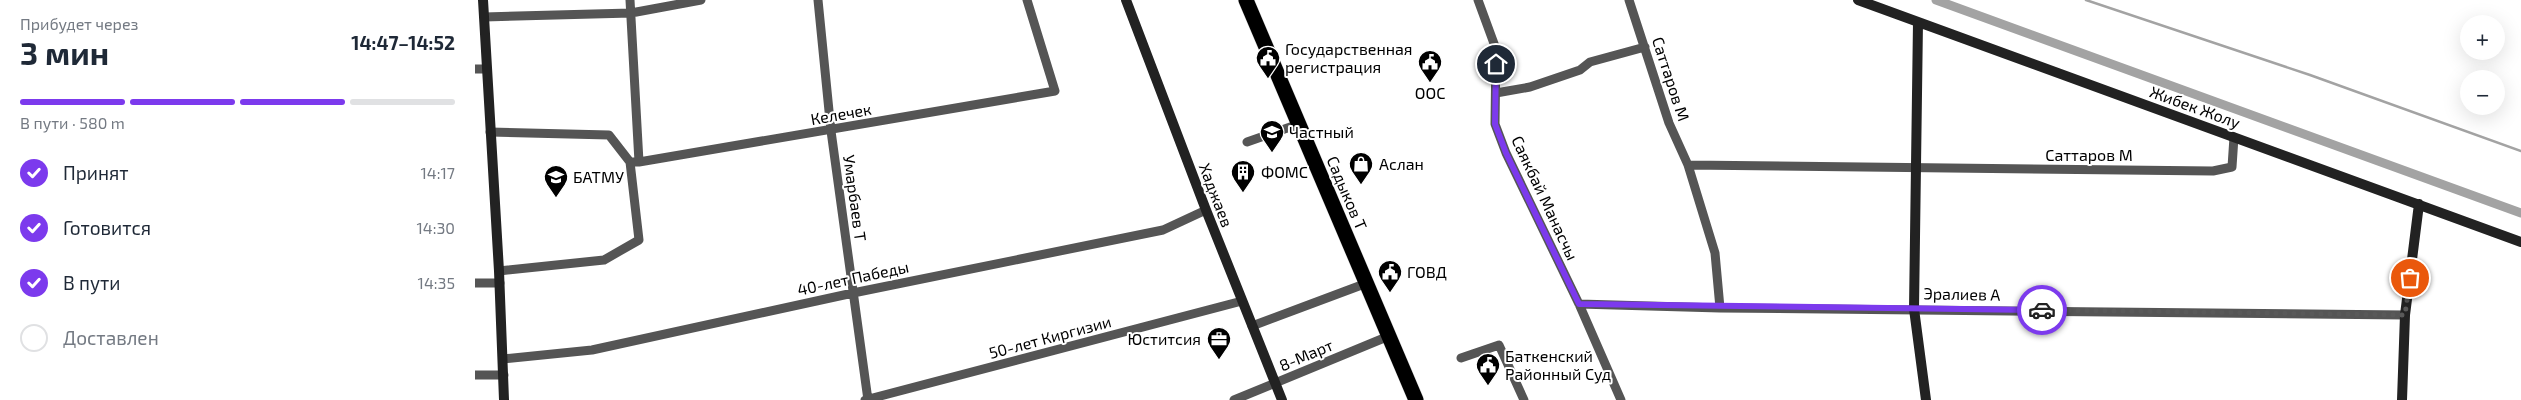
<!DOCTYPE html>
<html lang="ru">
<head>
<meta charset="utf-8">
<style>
	:root { --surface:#fff; --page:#f6f6f7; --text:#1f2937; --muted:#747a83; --line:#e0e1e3; --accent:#7c3aed }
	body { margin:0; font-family:"Exo 2",sans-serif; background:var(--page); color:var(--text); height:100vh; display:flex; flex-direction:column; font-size:19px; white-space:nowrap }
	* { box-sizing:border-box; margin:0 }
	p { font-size:16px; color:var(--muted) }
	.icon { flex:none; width:28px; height:28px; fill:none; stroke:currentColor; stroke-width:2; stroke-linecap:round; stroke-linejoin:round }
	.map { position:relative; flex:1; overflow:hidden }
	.details { display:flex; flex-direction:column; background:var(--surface); width:475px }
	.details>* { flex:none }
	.buttons { position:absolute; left:1985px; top:15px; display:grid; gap:10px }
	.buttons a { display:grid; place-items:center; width:45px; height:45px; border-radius:50%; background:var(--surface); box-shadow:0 5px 20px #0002; font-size:25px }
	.pin { position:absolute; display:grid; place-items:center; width:42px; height:42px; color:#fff; margin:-21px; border:2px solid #fff; border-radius:50%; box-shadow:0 1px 5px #0007 }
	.courier { position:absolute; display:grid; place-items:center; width:50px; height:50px; margin:-25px; border:4px solid #7c3aed; border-radius:50%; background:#fff; color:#222; box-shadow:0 1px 6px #0007 }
	.head em { font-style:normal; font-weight:700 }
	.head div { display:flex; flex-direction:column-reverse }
	.head { display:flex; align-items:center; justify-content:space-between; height:85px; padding:0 20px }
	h1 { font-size:32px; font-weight:700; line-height:38px }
	.bar { display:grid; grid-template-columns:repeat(4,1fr); gap:8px 5px; align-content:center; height:60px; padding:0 20px }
	.bar i { height:6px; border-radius:4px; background:var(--line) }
	.bar .current { background:var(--accent) }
	.bar p { grid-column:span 4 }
	ol { padding:0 20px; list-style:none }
	li { display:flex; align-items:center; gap:15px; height:55px }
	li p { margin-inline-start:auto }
	li .icon { padding:5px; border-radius:50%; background:var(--accent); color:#fff; stroke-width:4 }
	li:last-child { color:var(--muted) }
	li i { width:28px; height:28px; border:2px solid var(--line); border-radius:50% }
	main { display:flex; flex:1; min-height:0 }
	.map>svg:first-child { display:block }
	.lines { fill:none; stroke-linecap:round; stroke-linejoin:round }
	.stream { stroke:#a3a3a3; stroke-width:2.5 }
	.canal { stroke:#a3a3a3; stroke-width:9 }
	.highway-casing { stroke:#dbdbdb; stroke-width:16 }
	.street { stroke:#555; stroke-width:9 }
	.secondary { stroke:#222; stroke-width:10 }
	.highway { stroke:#000; stroke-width:15 }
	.done { stroke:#595959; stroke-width:5; stroke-dasharray:0 9 }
	.route { stroke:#7c3aed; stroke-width:6 }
	.labels { text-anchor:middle; stroke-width:4; stroke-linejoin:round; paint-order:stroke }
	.poi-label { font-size:16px; fill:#000; stroke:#fff; text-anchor:start }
	.street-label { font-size:16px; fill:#000; stroke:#fff }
</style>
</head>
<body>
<main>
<section class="details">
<div class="head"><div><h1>3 мин</h1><p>Прибудет через</p></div><em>14:47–14:52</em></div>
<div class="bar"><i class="current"></i><i class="current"></i><i class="current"></i><i></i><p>В пути · 580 m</p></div>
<ol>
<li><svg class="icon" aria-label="check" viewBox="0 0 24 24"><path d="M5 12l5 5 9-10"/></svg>Принят<p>14:17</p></li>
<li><svg class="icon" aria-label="check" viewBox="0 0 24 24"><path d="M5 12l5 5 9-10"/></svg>Готовится<p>14:30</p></li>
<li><svg class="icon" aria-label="check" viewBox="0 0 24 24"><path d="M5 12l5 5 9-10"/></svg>В пути<p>14:35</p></li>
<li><i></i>Доставлен</li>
</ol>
</section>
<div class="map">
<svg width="2046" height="400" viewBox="0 0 2046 400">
	<rect width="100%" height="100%" fill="#fff"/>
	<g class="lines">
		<!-- stream -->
		<path class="stream" d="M 1611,0 L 1835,75 L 2046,151"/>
		<!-- canal -->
		<path class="canal" d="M 1461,0 L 2046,213"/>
		<!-- highway casing -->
		<g class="highway-casing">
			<path id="highway" d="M 771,0 L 941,400"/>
		</g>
		<!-- street -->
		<path class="street" d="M 155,0 L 164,162
			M 343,0 L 356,131 L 393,400
			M 1003,0 L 1021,49 L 1020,124 L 1031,153 L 1104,304 L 1146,400
			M 1154,0 L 1194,123 L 1213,165 L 1240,253 L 1245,308
			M 9,17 L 156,13 L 226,0
			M 0,69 L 12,69
			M 1021,93 L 1055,87 L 1105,70 L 1115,62 L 1170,47
			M 15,132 L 134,135 L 155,162 L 164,240 L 129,260 L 24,271
			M 772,142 L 824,124
			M 155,162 L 164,162 L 580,91 L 552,0
			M 1213,165 L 1738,171 L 1757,167 L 1759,137
			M 0,283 L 25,283
			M 1104,304 L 1245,308 L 1930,315
			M 777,326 L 892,283
			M 986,358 L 1024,345 L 1049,400
			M 28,359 L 117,350 L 378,293 L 688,230 L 731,210
			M 0,375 L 29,375
			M 390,400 L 767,301
			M 759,400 L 914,336"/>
		<!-- secondary -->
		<path class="secondary" d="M 8,0 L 24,271 L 29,400
			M 651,0 L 731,210 L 807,400
			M 1383,0 L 2046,242
			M 1443,22 L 1439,309 L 1451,400
			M 1927,400 L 1930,315 L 1944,204"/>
		<!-- highway -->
		<use href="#highway" class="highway"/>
	</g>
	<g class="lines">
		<!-- done -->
		<path class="done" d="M 1567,310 L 1930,315 L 1935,278"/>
		<!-- route -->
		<path class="route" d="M 1021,64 L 1020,124 L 1031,153 L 1104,304 L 1567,310"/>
	</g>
	<!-- icons -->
	<defs>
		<g id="civic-pin" transform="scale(1.25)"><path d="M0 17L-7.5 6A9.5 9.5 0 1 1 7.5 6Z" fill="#000" stroke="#fff"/><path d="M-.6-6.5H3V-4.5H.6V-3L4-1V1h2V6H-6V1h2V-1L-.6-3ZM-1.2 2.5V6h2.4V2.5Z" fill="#fff"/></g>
		<g id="school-pin" transform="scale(1.25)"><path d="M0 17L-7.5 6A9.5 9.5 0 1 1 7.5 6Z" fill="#000" stroke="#fff"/><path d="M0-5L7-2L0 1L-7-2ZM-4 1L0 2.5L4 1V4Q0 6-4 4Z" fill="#fff"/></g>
		<g id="shop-pin" transform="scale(1.25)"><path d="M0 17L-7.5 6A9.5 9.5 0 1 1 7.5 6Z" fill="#000" stroke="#fff"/><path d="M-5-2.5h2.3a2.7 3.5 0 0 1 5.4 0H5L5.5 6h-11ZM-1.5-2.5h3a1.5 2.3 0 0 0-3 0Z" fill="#fff"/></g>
		<g id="building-pin" transform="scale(1.25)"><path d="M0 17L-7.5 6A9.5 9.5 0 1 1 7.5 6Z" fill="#000" stroke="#fff"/><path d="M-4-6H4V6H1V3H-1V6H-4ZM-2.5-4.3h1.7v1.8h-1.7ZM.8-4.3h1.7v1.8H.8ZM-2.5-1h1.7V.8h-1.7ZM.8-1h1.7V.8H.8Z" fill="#fff"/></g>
		<g id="university-pin" transform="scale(1.25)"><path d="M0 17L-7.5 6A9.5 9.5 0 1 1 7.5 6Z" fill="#000" stroke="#fff"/><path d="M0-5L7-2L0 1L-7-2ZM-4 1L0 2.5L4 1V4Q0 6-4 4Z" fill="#fff"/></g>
		<g id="office-pin" transform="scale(1.25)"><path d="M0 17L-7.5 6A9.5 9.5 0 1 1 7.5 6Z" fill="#000" stroke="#fff"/><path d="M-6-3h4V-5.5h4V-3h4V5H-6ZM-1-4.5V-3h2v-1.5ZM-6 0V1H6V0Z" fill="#fff"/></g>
	</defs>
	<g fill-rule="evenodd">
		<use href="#civic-pin" x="793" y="58"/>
		<use href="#civic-pin" x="955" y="62"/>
		<use href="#school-pin" x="797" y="132"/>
		<use href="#shop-pin" x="886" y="164"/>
		<use href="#building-pin" x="768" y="172"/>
		<use href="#university-pin" x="81" y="177"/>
		<use href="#civic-pin" x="915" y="272"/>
		<use href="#office-pin" x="744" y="339"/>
		<use href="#civic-pin" x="1013" y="365"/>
	</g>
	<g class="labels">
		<!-- poi labels -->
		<g class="poi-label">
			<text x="810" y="55">Государственная<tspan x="810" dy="18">регистрация</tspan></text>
			<text x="955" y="99" text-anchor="middle">ООС</text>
			<text x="814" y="138">Частный</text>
			<text x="904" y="170">Аслан</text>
			<text x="786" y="178">ФОМС</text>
			<text x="98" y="183">БАТМУ</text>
			<text x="932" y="278">ГОВД</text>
			<text x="726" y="345" text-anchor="end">Юститсия</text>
			<text x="1030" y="362">Баткенский<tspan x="1030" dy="18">Районный Суд</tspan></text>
		</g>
		<!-- street labels -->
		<g class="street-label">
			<text transform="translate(1196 79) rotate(72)" y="6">Саттаров М</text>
			<text transform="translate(1720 107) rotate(20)" y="6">Жибек Жолу</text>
			<text transform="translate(366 114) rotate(-10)" y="6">Келечек</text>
			<text x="1614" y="161">Саттаров М</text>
			<text transform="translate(872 193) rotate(67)" y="6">Садыков Т</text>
			<text transform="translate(741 195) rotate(69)" y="6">Хаджаев</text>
			<text transform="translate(380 198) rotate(82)" y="6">Умарбаев Т</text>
			<text transform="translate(1070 198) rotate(65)" y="6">Саякбай Манасчы</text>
			<text transform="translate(378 278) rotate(-12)" y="6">40-лет Пабеды</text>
			<text transform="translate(1487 294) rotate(1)" y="6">Эралиев А</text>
			<text transform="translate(575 337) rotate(-15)" y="6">50-лет Киргизии</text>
			<text transform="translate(831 355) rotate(-23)" y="6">8-Март</text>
		</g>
	</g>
</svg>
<div class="buttons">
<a>+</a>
<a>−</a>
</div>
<div class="pin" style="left:1935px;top:278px;background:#ea580c"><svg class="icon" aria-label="bag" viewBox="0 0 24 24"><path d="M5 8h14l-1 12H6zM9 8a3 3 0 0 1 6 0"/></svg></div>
<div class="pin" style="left:1021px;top:64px;background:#1f2937"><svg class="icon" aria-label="home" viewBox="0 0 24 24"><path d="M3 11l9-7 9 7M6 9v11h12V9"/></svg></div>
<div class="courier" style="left:1567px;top:310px"><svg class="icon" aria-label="car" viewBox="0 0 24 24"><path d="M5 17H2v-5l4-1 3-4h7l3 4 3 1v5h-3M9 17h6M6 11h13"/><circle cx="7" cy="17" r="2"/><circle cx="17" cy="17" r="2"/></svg></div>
</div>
</main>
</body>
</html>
